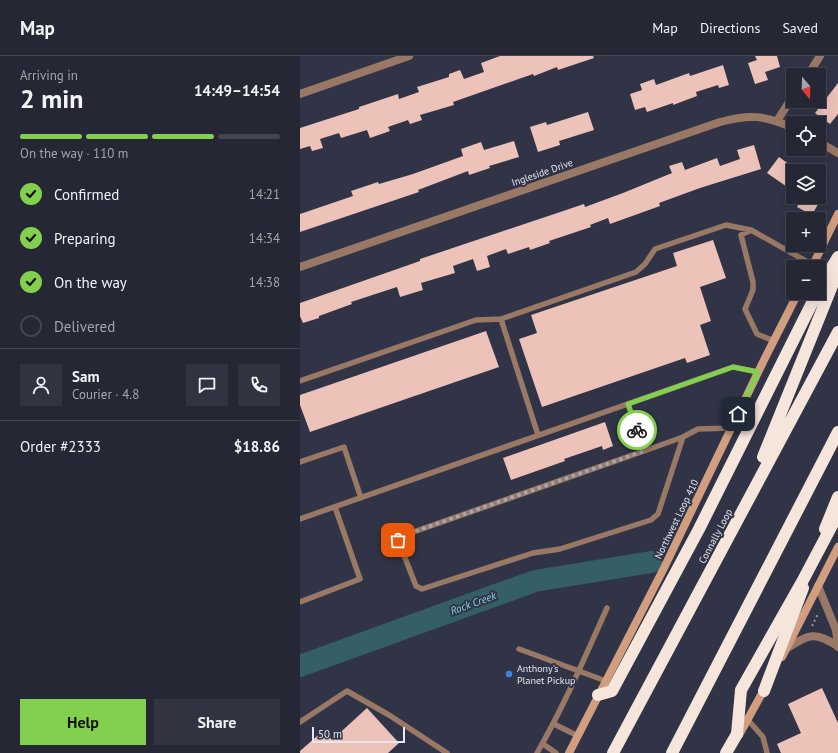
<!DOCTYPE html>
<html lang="en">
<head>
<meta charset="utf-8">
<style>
	:root { --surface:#252734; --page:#313340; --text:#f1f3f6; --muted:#a3a5ac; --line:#42444f; --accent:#83d04e }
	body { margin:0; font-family:"PT Sans",sans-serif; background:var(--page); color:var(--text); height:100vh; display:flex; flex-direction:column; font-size:15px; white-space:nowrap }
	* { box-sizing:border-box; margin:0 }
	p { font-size:13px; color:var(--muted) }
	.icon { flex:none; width:22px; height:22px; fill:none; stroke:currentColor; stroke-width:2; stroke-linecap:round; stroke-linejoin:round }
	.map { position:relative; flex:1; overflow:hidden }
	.drawer { display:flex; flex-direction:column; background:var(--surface); width:300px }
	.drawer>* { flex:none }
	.needle { width:26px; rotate:161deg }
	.fabs { position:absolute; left:486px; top:12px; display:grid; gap:8px }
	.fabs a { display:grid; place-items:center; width:40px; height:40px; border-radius:0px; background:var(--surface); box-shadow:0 4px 16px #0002,0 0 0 1px var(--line); font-size:20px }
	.scale { position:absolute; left:12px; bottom:10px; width:93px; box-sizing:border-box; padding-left:4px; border:2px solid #e5e7f3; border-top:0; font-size:11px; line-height:14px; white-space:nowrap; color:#e5e7f3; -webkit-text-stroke:3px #313446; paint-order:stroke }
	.pin { position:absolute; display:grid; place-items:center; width:34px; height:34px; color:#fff; margin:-17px; border-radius:8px; box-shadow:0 2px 6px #0006 }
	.courier { position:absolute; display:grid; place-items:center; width:40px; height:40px; margin:-20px; border:3px solid #83d04e; border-radius:50%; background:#fff; color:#222; box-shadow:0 1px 5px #0007 }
	.summary em { font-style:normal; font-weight:800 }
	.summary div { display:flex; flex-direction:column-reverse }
	.summary { display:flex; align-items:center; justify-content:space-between; height:68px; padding:0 20px }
	h1 { font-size:26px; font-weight:800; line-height:30px }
	.bar { display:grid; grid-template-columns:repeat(4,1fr); gap:6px 4px; align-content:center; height:48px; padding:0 20px }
	.bar i { height:5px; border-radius:3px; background:var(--line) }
	.bar .selected { background:var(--accent) }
	.bar p { grid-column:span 4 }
	.line { display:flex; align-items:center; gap:10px; padding:0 20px; border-top:1px solid var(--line) }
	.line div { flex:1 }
	.round { display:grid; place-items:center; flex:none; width:42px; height:42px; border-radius:0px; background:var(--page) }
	ol { padding:0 20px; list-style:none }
	li { display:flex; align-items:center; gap:12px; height:44px }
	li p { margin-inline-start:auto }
	li .icon { padding:4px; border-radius:50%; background:var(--accent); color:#111; stroke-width:4 }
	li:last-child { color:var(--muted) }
	li i { width:22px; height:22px; border:2px solid var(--line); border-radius:50% }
	.cta { display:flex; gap:8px; margin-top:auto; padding:8px 20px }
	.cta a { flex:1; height:46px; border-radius:0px; background:var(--accent); color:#111; font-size:16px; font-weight:800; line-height:46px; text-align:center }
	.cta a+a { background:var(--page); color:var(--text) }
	header { display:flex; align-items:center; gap:24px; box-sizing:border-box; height:56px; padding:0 20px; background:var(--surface); border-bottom:1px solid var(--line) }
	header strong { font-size:19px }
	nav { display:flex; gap:22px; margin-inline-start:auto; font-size:14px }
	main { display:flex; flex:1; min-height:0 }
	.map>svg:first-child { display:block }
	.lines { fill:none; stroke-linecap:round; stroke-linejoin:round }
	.river { stroke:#345f67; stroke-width:22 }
	.building { fill:#ecc2b9 }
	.path { stroke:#9194a2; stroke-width:2; stroke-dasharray:2 3; stroke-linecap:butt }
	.service { stroke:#997965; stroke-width:5.5 }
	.minor { stroke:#997965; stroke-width:8 }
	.secondary { stroke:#d19e7f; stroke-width:8 }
	.motorway { stroke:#f5e5db; stroke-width:12 }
	.motorway-bridge { stroke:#f5e5db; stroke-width:12 }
	.done { stroke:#a6a8b6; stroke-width:4; stroke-dasharray:0 7.2 }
	.route { stroke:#83d04e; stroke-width:5 }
	.shop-dot { fill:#3f7fe0; stroke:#313446; stroke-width:1.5 }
	.labels { text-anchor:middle; stroke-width:4; stroke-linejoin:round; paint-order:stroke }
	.street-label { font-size:10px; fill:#e5e7f3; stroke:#313446 }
	.poi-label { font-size:10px; fill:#e5e7f3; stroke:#313446; text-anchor:start }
	.water-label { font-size:11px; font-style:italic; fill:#86d4e3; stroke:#313446 }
</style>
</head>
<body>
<header>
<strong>Map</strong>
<nav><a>Map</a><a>Directions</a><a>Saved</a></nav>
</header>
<main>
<section class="drawer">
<div class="summary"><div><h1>2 min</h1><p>Arriving in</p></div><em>14:49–14:54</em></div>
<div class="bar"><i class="selected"></i><i class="selected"></i><i class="selected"></i><i></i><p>On the way · 110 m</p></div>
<ol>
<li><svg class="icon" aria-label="check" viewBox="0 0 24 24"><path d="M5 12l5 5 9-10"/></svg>Confirmed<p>14:21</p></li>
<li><svg class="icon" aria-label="check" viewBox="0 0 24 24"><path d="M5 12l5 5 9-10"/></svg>Preparing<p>14:34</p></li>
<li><svg class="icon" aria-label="check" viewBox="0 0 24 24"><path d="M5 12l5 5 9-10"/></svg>On the way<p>14:38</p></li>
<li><i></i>Delivered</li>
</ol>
<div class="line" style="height:72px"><a class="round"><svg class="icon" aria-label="person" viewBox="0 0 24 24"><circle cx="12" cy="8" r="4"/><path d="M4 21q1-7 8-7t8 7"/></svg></a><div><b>Sam</b><p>Courier · 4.8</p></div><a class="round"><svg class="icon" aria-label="chat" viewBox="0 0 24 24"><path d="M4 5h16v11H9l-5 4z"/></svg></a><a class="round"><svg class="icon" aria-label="phone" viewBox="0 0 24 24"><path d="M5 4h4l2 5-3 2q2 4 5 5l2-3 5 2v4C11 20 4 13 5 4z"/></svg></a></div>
<div class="line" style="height:52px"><div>Order #2333</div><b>$18.86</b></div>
<div class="cta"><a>Help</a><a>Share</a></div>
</section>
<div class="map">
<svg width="538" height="697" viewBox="0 0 538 697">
	<rect width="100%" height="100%" fill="#313446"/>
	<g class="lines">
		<!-- river -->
		<path class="river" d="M 0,610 L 235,525 L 351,506"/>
	</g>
	<!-- building -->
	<path class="building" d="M 200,0 L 293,0 L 294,2 L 258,14 L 257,11 L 234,20 L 233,18 L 153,46 L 154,49 L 120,59 L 122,64 L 110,68 L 108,64 L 88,71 L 90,75 L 70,82 L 67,74 L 41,82 L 39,77 L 20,83 L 23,92 L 12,95 L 10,90 L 0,93 L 0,72 L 59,53 L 59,51 L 98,38 L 99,43 L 119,36 L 117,31 L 149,21 L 149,18 L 160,14 L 164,23 L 184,16 L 181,7 Z
		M 455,0 L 477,0 L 480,11 L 465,16 L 468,24 L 455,28 L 448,7 L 457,4 Z
		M 423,9 L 429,29 L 419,32 L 418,29 L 396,36 L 397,40 L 373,49 L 373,47 L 347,56 L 345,51 L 335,54 L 330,38 L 342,34 L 340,28 L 354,23 L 356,29 L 389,17 L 390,20 Z
		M 538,27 L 538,58 L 530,68 L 515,57 Z
		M 288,56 L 294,74 L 259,85 L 260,89 L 238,96 L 230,71 L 246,66 L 247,69 Z
		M 214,85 L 219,101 L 189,110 L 190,112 L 169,119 L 168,115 L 118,134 L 119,136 L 0,176 L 0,158 L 53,140 L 51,135 L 78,126 L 79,128 L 113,118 L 163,100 L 161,93 L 181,86 L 184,94 Z
		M 454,89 L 461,113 L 400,132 L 359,147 L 360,150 L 310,168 L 308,162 L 290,169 L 291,171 L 249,185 L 250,187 L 230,194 L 229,191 L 208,198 L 206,193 L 187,200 L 190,211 L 177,215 L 173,203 L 153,210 L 155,217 L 121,227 L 123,234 L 100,241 L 97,231 L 51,246 L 52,248 L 19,260 L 19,262 L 3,267 L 0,260 L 0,247 L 120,205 L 120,203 L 284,148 L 285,151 L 323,137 L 372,117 L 369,110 L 382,106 L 385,114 L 417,102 L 420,110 L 440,103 L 437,94 Z
		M 479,101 L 493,111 L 493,135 L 467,117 Z
		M 502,141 L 522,141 L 512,159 L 497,151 Z
		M 413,184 L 426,222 L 400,231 L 411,265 L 400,269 L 410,299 L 387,307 L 385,302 L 242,351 L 219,283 L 237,277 L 231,259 L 377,210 L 373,197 Z
		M 186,275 L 199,311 L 10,376 L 0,349 L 0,339 Z
		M 305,366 L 313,390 L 303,394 L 302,390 L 264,403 L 265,405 L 211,424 L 203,402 Z
		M 522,632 L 538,667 L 538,697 L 481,697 L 477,688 L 501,677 L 488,648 Z
		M 67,652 L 99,687 L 88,697 L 0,697 L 0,695 L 24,674 L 32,684 Z"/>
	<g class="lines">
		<!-- path -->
		<path class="path" d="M 512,570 L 518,558"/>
		<!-- service -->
		<path class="service" d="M 474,285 L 457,278 L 445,253 L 453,234 L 453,226 L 441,179 L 451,174 L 513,209
			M 0,325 L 176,264 L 201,263
			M 328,348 L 344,395 L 102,480 L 98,484 L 116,530 L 122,533 L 233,497 L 260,493 L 351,464 L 358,458 L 383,381 L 398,373 L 431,372
			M 238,379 L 201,263 L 336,216 L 345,208 L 355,193 L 426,169 L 451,174
			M 344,395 L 383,381
			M 0,406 L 44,391 L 61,442
			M 0,463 L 433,311 L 458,316
			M 0,546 L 60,523 L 35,451
			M 219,593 L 306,625
			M 448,664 L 463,681 L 467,697
			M 0,666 L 47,635 L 89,659 L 147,697
			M 254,668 L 278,680
			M 243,688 L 256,697
			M 237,697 C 264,650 285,601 307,552"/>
		<!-- minor -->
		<path class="minor" d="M 508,19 L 520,0
			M 0,38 L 109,0
			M 477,65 L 493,40
			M 519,86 L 538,97
			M 0,211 L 420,66 C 450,58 464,59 493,72
			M 518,530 L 536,574 L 538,591
			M 486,593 C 510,578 513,575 538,590"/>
		<!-- secondary -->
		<path class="secondary" d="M 512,211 L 538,158
			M 482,601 L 538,491
			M 439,679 L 465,632
			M 269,697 L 364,512 L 464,304 L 498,237"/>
		<!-- motorway -->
		<path class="motorway" d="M 519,233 L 538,201
			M 463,401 L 538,215
			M 525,473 L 538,441
			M 464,635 L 503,532
			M 298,639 L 312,635 L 399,473 L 517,237
			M 313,697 L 538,276
			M 372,697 L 538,376
			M 426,697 L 437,678"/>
		<!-- motorway-bridge -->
		<path class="motorway-bridge" d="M 437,678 L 441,634 L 502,526 L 538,458"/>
	</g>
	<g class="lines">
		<!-- done -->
		<path class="done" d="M 98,484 L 102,480 L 344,395 L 337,374"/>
		<!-- route -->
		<path class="route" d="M 337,374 L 328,348 L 433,311 L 458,316 L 438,358"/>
	</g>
	<!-- markers -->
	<circle class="shop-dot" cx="209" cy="618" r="4"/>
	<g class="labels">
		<!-- street labels -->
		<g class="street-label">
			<text transform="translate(242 116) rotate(-19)" y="4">Ingleside Drive</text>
			<text transform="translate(376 463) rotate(-64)" y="4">Northwest Loop 410</text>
			<text transform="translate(415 480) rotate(-62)" y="4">Connally Loop</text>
		</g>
		<!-- poi labels -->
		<g class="poi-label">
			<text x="217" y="616">Anthony's<tspan x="217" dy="12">Planet Pickup</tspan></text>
		</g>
		<!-- water labels -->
		<g class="water-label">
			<text transform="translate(173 547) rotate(-20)" y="4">Rock Creek</text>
		</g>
	</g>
</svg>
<div class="fabs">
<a><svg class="needle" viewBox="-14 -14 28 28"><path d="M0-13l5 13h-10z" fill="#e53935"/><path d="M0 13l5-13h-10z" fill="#a3a5ac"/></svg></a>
<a><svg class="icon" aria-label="locate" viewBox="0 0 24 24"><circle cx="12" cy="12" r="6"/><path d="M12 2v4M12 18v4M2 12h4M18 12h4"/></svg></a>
<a><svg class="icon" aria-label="layers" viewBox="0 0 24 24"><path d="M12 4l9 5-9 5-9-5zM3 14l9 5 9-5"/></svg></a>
<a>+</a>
<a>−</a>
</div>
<div class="scale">50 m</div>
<div class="pin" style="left:98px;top:484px;background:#ea580c"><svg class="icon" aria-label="bag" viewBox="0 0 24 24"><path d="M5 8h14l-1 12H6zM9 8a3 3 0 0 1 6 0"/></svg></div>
<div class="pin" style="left:438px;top:358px;background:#1f2937"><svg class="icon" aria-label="home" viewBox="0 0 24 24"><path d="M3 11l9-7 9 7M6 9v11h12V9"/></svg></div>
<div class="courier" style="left:337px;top:374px"><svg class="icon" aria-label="bike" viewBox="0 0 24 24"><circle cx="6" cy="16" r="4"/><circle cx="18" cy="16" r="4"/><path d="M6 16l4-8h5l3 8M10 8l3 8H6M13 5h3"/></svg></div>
</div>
</main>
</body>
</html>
